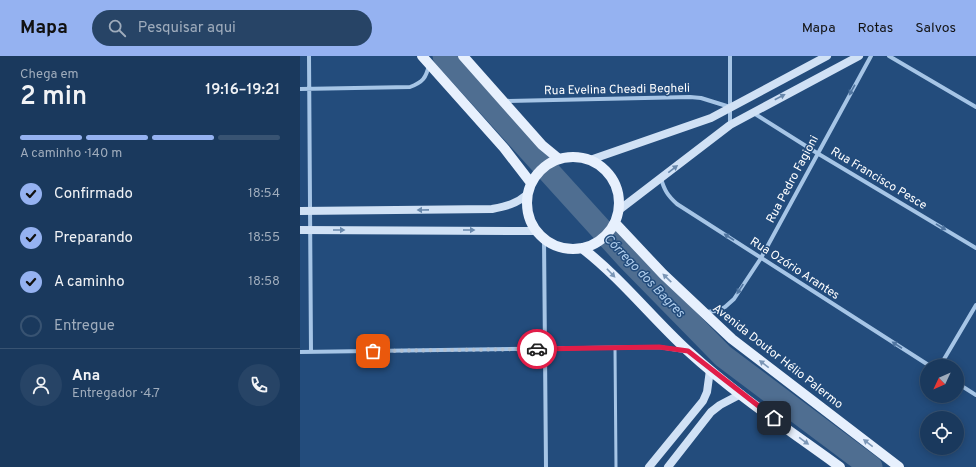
<!DOCTYPE html>
<html lang="pt">
<head>
<meta charset="utf-8">
<style>
	:root { --surface:#1a395d; --page:#274466; --text:#f1f3f6; --muted:#9facbc; --line:#385372; --accent:#95b2f1 }
	body { margin:0; font-family:Overpass,sans-serif; background:var(--page); color:var(--text); height:100vh; display:flex; flex-direction:column; font-size:15px; white-space:nowrap }
	* { box-sizing:border-box; margin:0 }
	p { font-size:13px; color:var(--muted) }
	.icon { flex:none; width:22px; height:22px; fill:none; stroke:currentColor; stroke-width:2; stroke-linecap:round; stroke-linejoin:round }
	.map { position:relative; flex:1; overflow:hidden }
	.panel { display:flex; flex-direction:column; background:var(--surface); width:300px }
	.panel>* { flex:none }
	.needle { width:26px; rotate:226deg }
	.fabs { position:absolute; left:620px; top:303px; display:grid; gap:8px }
	.fabs a { display:grid; place-items:center; width:44px; height:44px; border-radius:50%; background:var(--surface); box-shadow:0 2px 10px #0003,0 0 0 1px var(--line); font-size:20px }
	.pin { position:absolute; display:grid; place-items:center; width:34px; height:34px; color:#fff; margin:-17px; border-radius:8px; box-shadow:0 2px 6px #0006 }
	.courier { position:absolute; display:grid; place-items:center; width:40px; height:40px; margin:-20px; border:3px solid #e11d48; border-radius:50%; background:#fff; color:#222; box-shadow:0 1px 5px #0007 }
	.headline em { font-style:normal; font-weight:600 }
	.headline div { display:flex; flex-direction:column-reverse }
	.headline { display:flex; align-items:center; justify-content:space-between; height:68px; padding:0 20px }
	h1 { font-size:26px; font-weight:600; line-height:30px }
	.bar { display:grid; grid-template-columns:repeat(4,1fr); gap:6px 4px; align-content:center; height:48px; padding:0 20px }
	.bar i { height:5px; border-radius:3px; background:var(--line) }
	.bar .active { background:var(--accent) }
	.bar p { grid-column:span 4 }
	.line { display:flex; align-items:center; gap:10px; padding:0 20px; border-top:1px solid var(--line) }
	.line div { flex:1 }
	.round { display:grid; place-items:center; flex:none; width:42px; height:42px; border-radius:21px; background:var(--page) }
	ol { padding:0 20px; list-style:none }
	li { display:flex; align-items:center; gap:12px; height:44px }
	li p { margin-inline-start:auto }
	li .icon { padding:4px; border-radius:50%; background:var(--accent); color:#111; stroke-width:4 }
	li:last-child { color:var(--muted) }
	li i { width:22px; height:22px; border:2px solid var(--line); border-radius:50% }
	header { display:flex; align-items:center; gap:24px; box-sizing:border-box; height:56px; padding:0 20px; background:var(--accent); color:#111 }
	header strong { font-size:19px }
	nav { display:flex; gap:22px; margin-inline-start:auto; font-size:14px }
	.search { width:280px; height:36px; background:var(--page); display:flex; align-items:center; gap:10px; box-sizing:border-box; padding:0 14px; border-radius:22px; color:var(--muted); font-size:15px }
	main { display:flex; flex:1; min-height:0 }
	.map>svg:first-child { display:block }
	.lines { fill:none; stroke-linecap:round; stroke-linejoin:round }
	.river { stroke:#4f6e91; stroke-width:23 }
	.lane { stroke:#a6c5e6; stroke-width:3 }
	.street { stroke:#a6c5e6; stroke-width:4 }
	.secondary { stroke:#d0e1f5; stroke-width:8 }
	.primary { stroke:#e7f0fd; stroke-width:10 }
	.oneway { fill:#5176a1 }
	.oneway2 { fill:#6888ac }
	.oneway3 { fill:#7b96b6 }
	.done { stroke:#b2c0d1; stroke-width:4; stroke-dasharray:0 7.2 }
	.route { stroke:#e11d48; stroke-width:5 }
	.labels { text-anchor:middle; stroke-width:3; stroke-linejoin:round; paint-order:stroke }
	.street-label { font-size:12px; fill:#fff; stroke:#234c7c }
	.water-label { font-size:13px; font-style:italic; fill:#b1cfee; stroke:#234c7c }
</style>
</head>
<body>
<header>
<strong>Mapa</strong>
<div class="search"><svg class="icon" aria-label="search" viewBox="0 0 24 24"><circle cx="10" cy="10" r="6"/><path d="M15 15l6 6"/></svg>Pesquisar aqui</div>
<nav><a>Mapa</a><a>Rotas</a><a>Salvos</a></nav>
</header>
<main>
<section class="panel">
<div class="headline"><div><h1>2 min</h1><p>Chega em</p></div><em>19:16–19:21</em></div>
<div class="bar"><i class="active"></i><i class="active"></i><i class="active"></i><i></i><p>A caminho · 140 m</p></div>
<ol>
<li><svg class="icon" aria-label="check" viewBox="0 0 24 24"><path d="M5 12l5 5 9-10"/></svg>Confirmado<p>18:54</p></li>
<li><svg class="icon" aria-label="check" viewBox="0 0 24 24"><path d="M5 12l5 5 9-10"/></svg>Preparando<p>18:55</p></li>
<li><svg class="icon" aria-label="check" viewBox="0 0 24 24"><path d="M5 12l5 5 9-10"/></svg>A caminho<p>18:58</p></li>
<li><i></i>Entregue</li>
</ol>
<div class="line" style="height:72px"><a class="round"><svg class="icon" aria-label="person" viewBox="0 0 24 24"><circle cx="12" cy="8" r="4"/><path d="M4 21q1-7 8-7t8 7"/></svg></a><div><b>Ana</b><p>Entregador · 4.7</p></div><a class="round"><svg class="icon" aria-label="phone" viewBox="0 0 24 24"><path d="M5 4h4l2 5-3 2q2 4 5 5l2-3 5 2v4C11 20 4 13 5 4z"/></svg></a></div>
</section>
<div class="map">
<svg width="676" height="411" viewBox="0 0 676 411">
	<rect width="100%" height="100%" fill="#234c7c"/>
	<g class="lines">
		<!-- river -->
		<path class="river" d="M 144,0 L 329,204 L 423,300 L 571,411"/>
		<!-- lane -->
		<path class="lane" d="M 315,292 L 316,411"/>
		<!-- street -->
		<path class="street" d="M 9,0 L 11,296
			M 589,0 L 676,51
			M 0,33 L 110,31 C 123,26 126,22 129,9
			M 204,45 L 390,41 L 401,42 L 430,51
			M 452,56 L 517,97 L 676,192
			M 430,69 L 430,0
			M 361,122 C 364,134 368,140 377,148 L 630,310
			M 244,182 L 246,411
			M 405,256 L 416,255 L 425,251 L 434,243 L 461,202 L 571,0
			M 0,296 L 359,291 L 384,295
			M 640,310 L 676,249
			M 657,327 L 676,339"/>
		<!-- secondary -->
		<path class="secondary" d="M 290,104 L 411,62 L 527,0
			M 319,154 L 430,69 L 559,0
			M 0,155 L 192,153 C 207,150 216,148 228,138
			M 0,174 L 236,175
			M 349,411 L 403,345 L 407,336 L 410,314
			M 368,411 L 411,356 L 420,349 L 441,338"/>
		<!-- primary -->
		<path class="primary" d="M 122,0 L 204,92 L 231,127
			M 163,0 L 242,89 L 259,103
			M227 147a46 46 0 1 1 92 0a46 46 0 1 1-92 0Z
			M 315,167 L 363,218 L 432,283 L 599,411
			M 282,192 C 321,222 352,262 388,295 C 435,338 489,374 540,411"/>
	</g>
	<!-- one-way arrows -->
	<defs><path id="oneway-solid" d="M-6-.8H1V-3.2L6.5 0L1 3.2V.8H-6Z"/></defs>
	<g class="oneway">
		<use href="#oneway-solid" transform="translate(552 34) rotate(119)"/>
		<use href="#oneway-solid" transform="translate(641 171) rotate(31)"/>
		<use href="#oneway-solid" transform="translate(429 181) rotate(-147)"/>
		<use href="#oneway-solid" transform="translate(440 233) rotate(123)"/>
		<use href="#oneway-solid" transform="translate(597 289) rotate(-147)"/>
	</g>
	<g class="oneway2">
		<use href="#oneway-solid" transform="translate(480 41) rotate(-28)"/>
		<use href="#oneway-solid" transform="translate(373 113) rotate(-38)"/>
		<use href="#oneway-solid" transform="translate(123 154) rotate(179)"/>
		<use href="#oneway-solid" transform="translate(39 174)"/>
		<use href="#oneway-solid" transform="translate(169 174)"/>
	</g>
	<g class="oneway3">
		<use href="#oneway-solid" transform="translate(311 217) rotate(46)"/>
		<use href="#oneway-solid" transform="translate(367 222) rotate(-136)"/>
		<use href="#oneway-solid" transform="translate(464 308) rotate(-142)"/>
		<use href="#oneway-solid" transform="translate(504 385) rotate(36)"/>
		<use href="#oneway-solid" transform="translate(568 387) rotate(-142)"/>
	</g>
	<g class="lines">
		<!-- done -->
		<path class="done" d="M 73,295 L 237,293"/>
		<!-- route -->
		<path class="route" d="M 237,293 L 359,291 L 388,295 L 474,362"/>
	</g>
	<g class="labels">
		<!-- street labels -->
		<g class="street-label">
			<text transform="translate(317 33) rotate(-1)" y="4">Rua Evelina Cheadi Begheli</text>
			<text transform="translate(579 122) rotate(31)" y="4">Rua Francisco Pesce</text>
			<text transform="translate(492 123) rotate(-62)" y="4">Rua Pedro Fagioni</text>
			<text transform="translate(495 212) rotate(33)" y="4">Rua Ozório Arantes</text>
			<text transform="translate(478 300) rotate(38)" y="4">Avenida Doutor Hélio Palermo</text>
		</g>
		<!-- water labels -->
		<g class="water-label">
			<text transform="translate(345 219) rotate(46)" y="5">Córrego dos Bagres</text>
		</g>
	</g>
</svg>
<div class="fabs">
<a><svg class="needle" viewBox="-14 -14 28 28"><path d="M0-13l5 13h-10z" fill="#e53935"/><path d="M0 13l5-13h-10z" fill="#9facbc"/></svg></a>
<a><svg class="icon" aria-label="locate" viewBox="0 0 24 24"><circle cx="12" cy="12" r="6"/><path d="M12 2v4M12 18v4M2 12h4M18 12h4"/></svg></a>
</div>
<div class="pin" style="left:73px;top:295px;background:#ea580c"><svg class="icon" aria-label="bag" viewBox="0 0 24 24"><path d="M5 8h14l-1 12H6zM9 8a3 3 0 0 1 6 0"/></svg></div>
<div class="pin" style="left:474px;top:362px;background:#1f2937"><svg class="icon" aria-label="home" viewBox="0 0 24 24"><path d="M3 11l9-7 9 7M6 9v11h12V9"/></svg></div>
<div class="courier" style="left:237px;top:293px"><svg class="icon" aria-label="car" viewBox="0 0 24 24"><path d="M5 17H2v-5l4-1 3-4h7l3 4 3 1v5h-3M9 17h6M6 11h13"/><circle cx="7" cy="17" r="2"/><circle cx="17" cy="17" r="2"/></svg></div>
</div>
</main>
</body>
</html>
